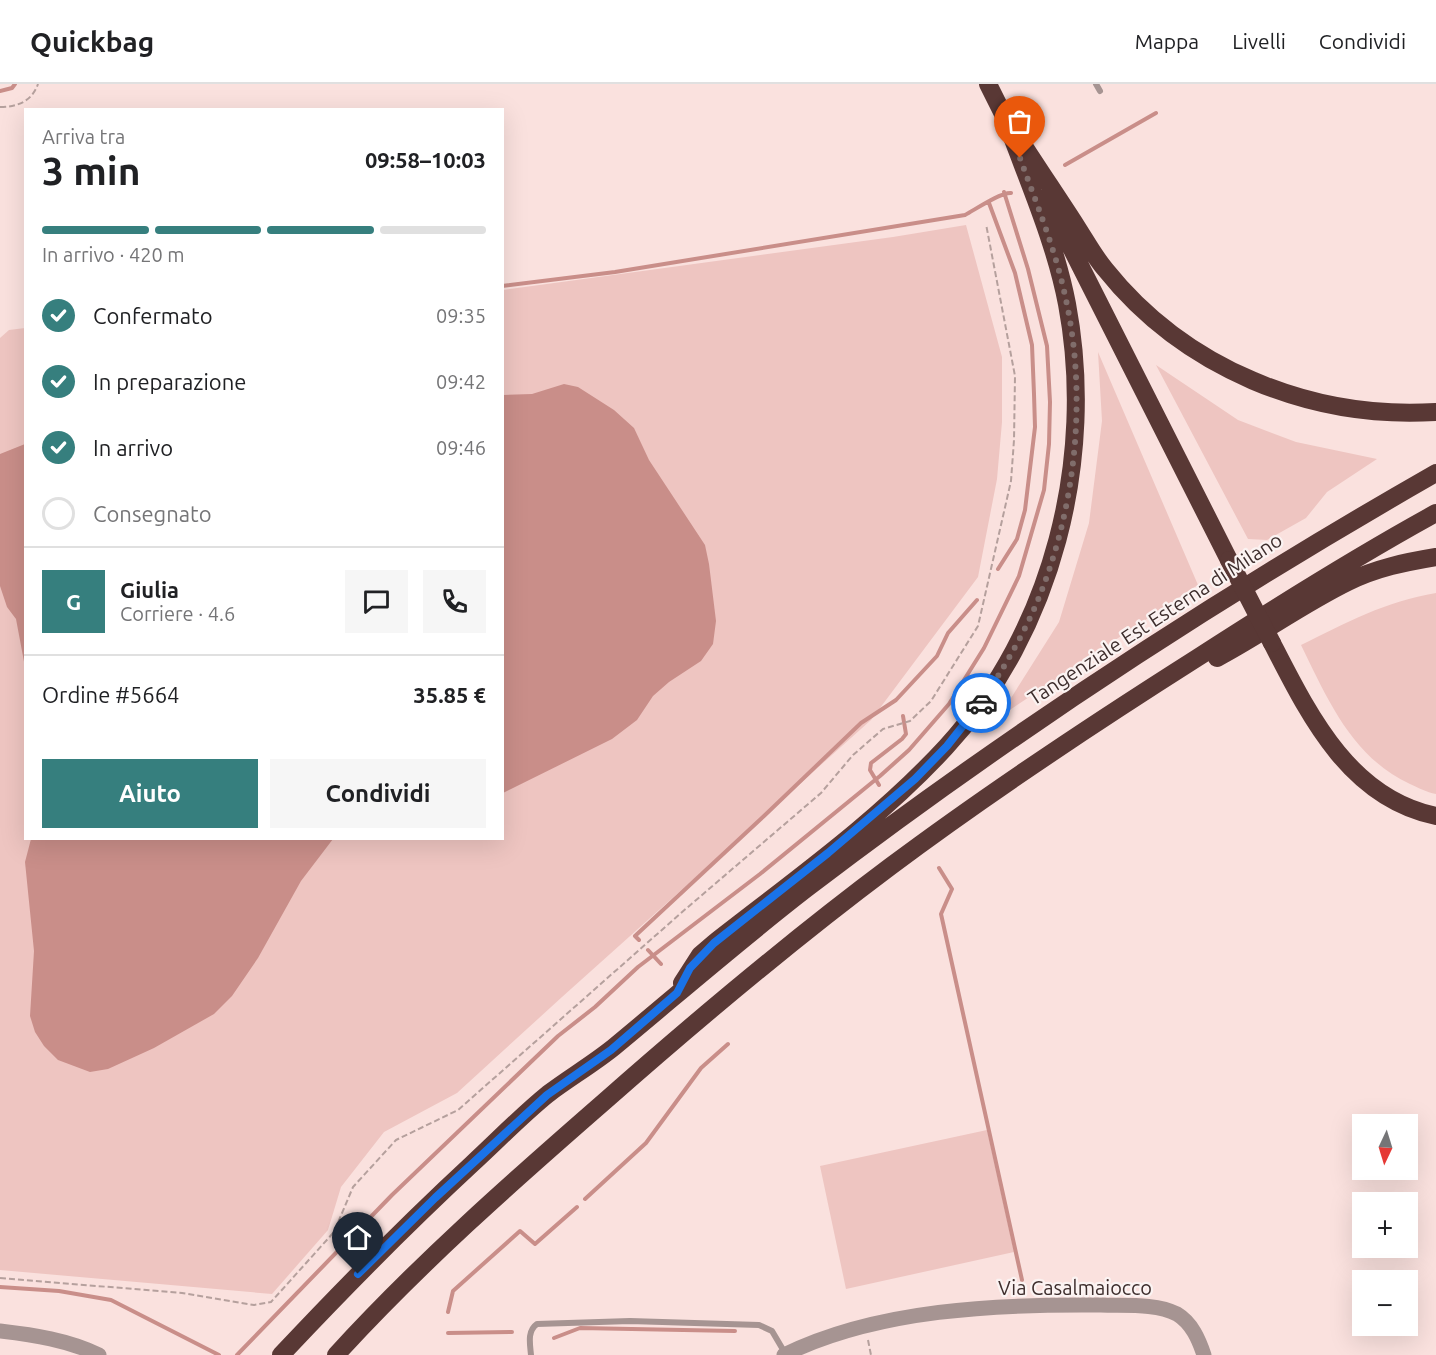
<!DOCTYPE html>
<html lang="it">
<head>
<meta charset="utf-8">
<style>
	:root { --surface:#fff; --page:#f6f6f6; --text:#202124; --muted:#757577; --line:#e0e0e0; --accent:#367f7e }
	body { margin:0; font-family:Ubuntu,sans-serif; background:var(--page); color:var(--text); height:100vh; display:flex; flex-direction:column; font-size:22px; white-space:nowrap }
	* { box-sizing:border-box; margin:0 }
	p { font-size:20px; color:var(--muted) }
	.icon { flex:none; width:33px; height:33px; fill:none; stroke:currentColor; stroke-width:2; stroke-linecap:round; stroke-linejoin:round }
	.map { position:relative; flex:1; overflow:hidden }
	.side { position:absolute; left:24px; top:24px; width:480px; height:732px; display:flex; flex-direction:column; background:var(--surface); border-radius:0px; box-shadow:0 6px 24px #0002 }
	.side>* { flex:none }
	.needle { width:39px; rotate:184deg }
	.fabs { position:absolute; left:1352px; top:1030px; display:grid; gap:12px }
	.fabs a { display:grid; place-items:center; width:66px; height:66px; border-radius:0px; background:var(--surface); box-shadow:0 6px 24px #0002; font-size:30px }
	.pin { position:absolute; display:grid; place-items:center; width:51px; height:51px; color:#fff; margin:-62px -26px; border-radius:50% 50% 50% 0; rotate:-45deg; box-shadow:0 0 6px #0007 }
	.pin .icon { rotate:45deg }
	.courier { position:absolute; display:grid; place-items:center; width:60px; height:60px; margin:-30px; border:4px solid #1a73e8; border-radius:50%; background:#fff; color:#222; box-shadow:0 2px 8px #0007 }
	.headline em { font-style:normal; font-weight:700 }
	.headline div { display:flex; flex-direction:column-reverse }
	.headline { display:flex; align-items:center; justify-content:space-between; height:102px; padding:0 18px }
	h1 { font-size:39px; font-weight:700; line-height:45px }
	.bar { display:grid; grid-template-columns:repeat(4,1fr); gap:9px 6px; align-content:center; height:72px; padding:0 18px }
	.bar i { height:8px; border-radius:4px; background:var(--line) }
	.bar .current { background:var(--accent) }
	.bar p { grid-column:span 4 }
	.line { display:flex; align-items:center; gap:15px; padding:0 18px; border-top:2px solid var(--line) }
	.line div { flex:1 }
	.round { display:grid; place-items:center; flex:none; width:63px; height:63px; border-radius:0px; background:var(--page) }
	ol { padding:0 18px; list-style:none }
	li { display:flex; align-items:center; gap:18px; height:66px }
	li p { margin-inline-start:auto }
	li .icon { padding:6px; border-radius:50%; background:var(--accent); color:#fff; stroke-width:4 }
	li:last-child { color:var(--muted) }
	li i { width:33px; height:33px; border:3px solid var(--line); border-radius:50% }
	.cta { display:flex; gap:12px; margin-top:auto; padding:12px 18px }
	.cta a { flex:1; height:69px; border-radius:0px; background:var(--accent); color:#fff; font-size:24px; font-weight:700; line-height:69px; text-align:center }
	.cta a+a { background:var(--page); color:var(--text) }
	header { display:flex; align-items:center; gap:36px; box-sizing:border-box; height:84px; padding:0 30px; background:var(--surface); border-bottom:2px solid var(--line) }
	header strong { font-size:28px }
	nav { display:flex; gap:33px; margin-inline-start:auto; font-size:21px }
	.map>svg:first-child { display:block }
	.green { fill:#eec5c1 }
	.water { fill:#c98e89 }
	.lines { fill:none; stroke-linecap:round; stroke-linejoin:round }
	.stream { stroke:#c98e89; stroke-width:4 }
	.path { stroke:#b5a09d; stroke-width:2; stroke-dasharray:6 3; stroke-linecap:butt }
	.service { stroke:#a69492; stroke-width:6 }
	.tertiary { stroke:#a69492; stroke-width:15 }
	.motorway { stroke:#593835; stroke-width:18 }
	.motorway-bridge { stroke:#593835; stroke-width:18 }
	.done { stroke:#806d6b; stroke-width:6; stroke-dasharray:0 10.8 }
	.route { stroke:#1a73e8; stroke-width:8 }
	.labels { text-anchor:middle; stroke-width:4.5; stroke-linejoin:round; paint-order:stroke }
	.street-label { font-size:20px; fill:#3e2e2d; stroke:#fbf3f2 }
</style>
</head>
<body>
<header>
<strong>Quickbag</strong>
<nav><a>Mappa</a><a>Livelli</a><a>Condividi</a></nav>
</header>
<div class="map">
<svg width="1436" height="1271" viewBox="0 0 1436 1271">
	<rect width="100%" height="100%" fill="#fae1de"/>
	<!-- green -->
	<path class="green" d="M 966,141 L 1002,273 L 1002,338 L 997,395 L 978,493 L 871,636 L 562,913 L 457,1009 L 384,1048 L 341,1103 L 328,1146 L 272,1210 L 0,1186 L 0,254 L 9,246 L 25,244 L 26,754 L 502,754 L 503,206 L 893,153 Z
		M 1098,268 L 1198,501 L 999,633 L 1059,538 L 1089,439 L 1102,337 Z
		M 1156,281 L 1238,336 L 1296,358 L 1377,375 L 1327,408 L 1306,434 L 1267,456 L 1248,455 Z
		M 1436,509 L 1436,710 C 1426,708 1419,704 1410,700 C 1352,673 1328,616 1301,561 C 1346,539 1386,517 1436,509 Z
		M 987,1046 L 1014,1168 L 846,1205 L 820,1082 Z"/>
	<!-- water -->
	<path class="water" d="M 564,300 L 578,303 L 614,326 L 634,344 L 649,376 L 705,461 L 709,480 L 716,537 L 713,560 L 701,577 L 669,598 L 653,612 L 637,636 L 612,655 L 503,709 L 503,311 L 532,310 Z
		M 25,360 L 26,360 L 25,583 L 16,535 L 7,523 L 0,502 L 0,370 Z
		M 31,755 L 31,754 L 333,755 L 301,797 L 258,874 L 232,912 L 214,930 L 154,964 L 108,985 L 90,988 L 58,976 L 44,962 L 35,948 L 30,932 L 34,867 L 25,778 Z"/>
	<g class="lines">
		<!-- stream -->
		<path class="stream" d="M 0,7 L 12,4 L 15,0
			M 1065,81 L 1156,29
			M 989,119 L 1015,189 L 1032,261 L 1034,310 L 1035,343 L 1025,426 L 1017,455 L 998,485
			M 502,202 L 615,188 L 965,131 C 976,125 1001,108 1011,109
			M 879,701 L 870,686 L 871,679 L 902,655 L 906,650 L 903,632
			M 939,784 L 952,805 L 941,830 L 1022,1196
			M 639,856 L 635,852 L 764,732 L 861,639 L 896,616 L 937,572 L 948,549 L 977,516
			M 648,866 L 661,880
			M 585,1115 L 646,1059 L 701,984 L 728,960
			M 0,1203 L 59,1207 L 111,1216 L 219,1271
			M 448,1228 L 453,1207 L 520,1147 L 535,1160 L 577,1123
			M 448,1249 L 512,1248
			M 554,1254 L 580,1244 L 735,1247
			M 237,1271 L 392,1111 L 558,952 L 595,923 L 638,883 L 760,790 L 880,692 L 909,666 L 949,620 L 984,564 L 1019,492 L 1044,406 L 1049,360 L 1050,318 L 1047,262 L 1028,185 L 1004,108"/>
		<!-- path -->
		<path class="path" d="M 0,23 C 18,23 32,17 38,0
			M 0,1194 L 182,1209 L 254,1221 L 271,1218 L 334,1148 L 353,1103 L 396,1056 L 458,1026 L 681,829 L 821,709 L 853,671 L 883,645 L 910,637 L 931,617 L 978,542 L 1011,397 L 1014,356 L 1015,292 L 986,140
			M 868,1256 L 871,1271"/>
		<!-- service -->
		<path class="service" d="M 1096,0 L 1100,7
			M 531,1271 C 530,1260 527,1247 537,1240 L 630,1237 L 759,1241 L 772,1247 L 785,1269"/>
		<!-- tertiary -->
		<path class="tertiary" d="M 0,1247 C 34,1251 68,1256 99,1271
			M 784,1271 C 877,1225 998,1220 1101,1221 C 1124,1222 1156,1219 1177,1230 C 1192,1239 1199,1256 1204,1271"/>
		<!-- motorway -->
		<path class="motorway" d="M 988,0 L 1010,44
			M 1022,59 C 1040,87 1059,115 1077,143 C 1086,157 1094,172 1105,185 C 1184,284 1310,336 1436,328
			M 1046,114 L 1229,476
			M 1272,559 C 1309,631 1349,714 1436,732
			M 1217,574 C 1262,550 1303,520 1348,498 C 1376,484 1406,478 1436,473
			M 682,899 L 700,871 L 714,859 C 793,797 877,738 946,663 C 1053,547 1096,374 1067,220 C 1055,157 1027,95 1005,34
			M 281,1271 C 343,1205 406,1141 473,1079 C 498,1056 522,1031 548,1010 C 569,994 593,980 614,963 C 678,910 740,856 806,805 C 1006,652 1217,514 1436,389
			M 336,1271 C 419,1180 512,1098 605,1017 C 698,935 792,856 891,782 C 990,708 1093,640 1197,574 C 1276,523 1354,474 1436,429"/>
		<!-- motorway-bridge -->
		<path class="motorway-bridge" d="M 1229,476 L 1272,559"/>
	</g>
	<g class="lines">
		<!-- done -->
		<path class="done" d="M 981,619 C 1003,585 1025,549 1040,511 C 1076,420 1087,312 1066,216 C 1056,167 1037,121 1020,74"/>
		<!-- route -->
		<path class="route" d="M 358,1190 L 435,1114 L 547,1011 L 611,966 L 677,909 L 690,884 L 714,859 L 828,769 L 915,695 L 947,662 L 981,619"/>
	</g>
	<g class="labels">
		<!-- street labels -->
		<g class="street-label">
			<text transform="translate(1155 535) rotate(-33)" y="7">Tangenziale Est Esterna di Milano</text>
			<text x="1075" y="1211">Via Casalmaiocco</text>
		</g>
	</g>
</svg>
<div class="fabs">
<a><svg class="needle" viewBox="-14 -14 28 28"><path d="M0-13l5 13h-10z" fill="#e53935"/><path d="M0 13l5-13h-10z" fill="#757577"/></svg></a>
<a>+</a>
<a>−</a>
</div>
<div class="pin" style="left:1020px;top:74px;background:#ea580c"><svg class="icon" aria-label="bag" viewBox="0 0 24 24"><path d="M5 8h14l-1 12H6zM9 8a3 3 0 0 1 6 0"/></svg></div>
<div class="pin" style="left:358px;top:1190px;background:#1f2937"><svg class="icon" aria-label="home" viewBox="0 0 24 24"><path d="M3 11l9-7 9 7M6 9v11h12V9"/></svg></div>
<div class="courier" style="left:981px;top:619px"><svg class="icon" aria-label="car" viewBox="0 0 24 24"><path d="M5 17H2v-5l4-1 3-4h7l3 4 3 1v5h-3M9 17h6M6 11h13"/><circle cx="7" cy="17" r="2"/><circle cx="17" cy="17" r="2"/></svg></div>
<section class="side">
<div class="headline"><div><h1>3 min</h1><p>Arriva tra</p></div><em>09:58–10:03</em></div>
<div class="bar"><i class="current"></i><i class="current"></i><i class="current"></i><i></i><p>In arrivo · 420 m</p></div>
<ol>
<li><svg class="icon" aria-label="check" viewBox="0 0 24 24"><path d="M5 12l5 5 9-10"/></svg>Confermato<p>09:35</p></li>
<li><svg class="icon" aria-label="check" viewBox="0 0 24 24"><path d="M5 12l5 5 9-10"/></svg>In preparazione<p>09:42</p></li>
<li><svg class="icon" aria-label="check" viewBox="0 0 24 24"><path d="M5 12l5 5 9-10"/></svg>In arrivo<p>09:46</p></li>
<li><i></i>Consegnato</li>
</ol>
<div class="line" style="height:108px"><b class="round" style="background:var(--accent);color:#fff">G</b><div><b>Giulia</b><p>Corriere · 4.6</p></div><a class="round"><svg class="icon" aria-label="chat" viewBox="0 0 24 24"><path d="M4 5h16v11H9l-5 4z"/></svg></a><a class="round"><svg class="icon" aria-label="phone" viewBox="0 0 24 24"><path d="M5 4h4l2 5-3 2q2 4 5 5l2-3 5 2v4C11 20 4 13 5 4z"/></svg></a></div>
<div class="line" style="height:78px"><div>Ordine #5664</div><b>35.85 €</b></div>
<div class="cta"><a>Aiuto</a><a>Condividi</a></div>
</section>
</div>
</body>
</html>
